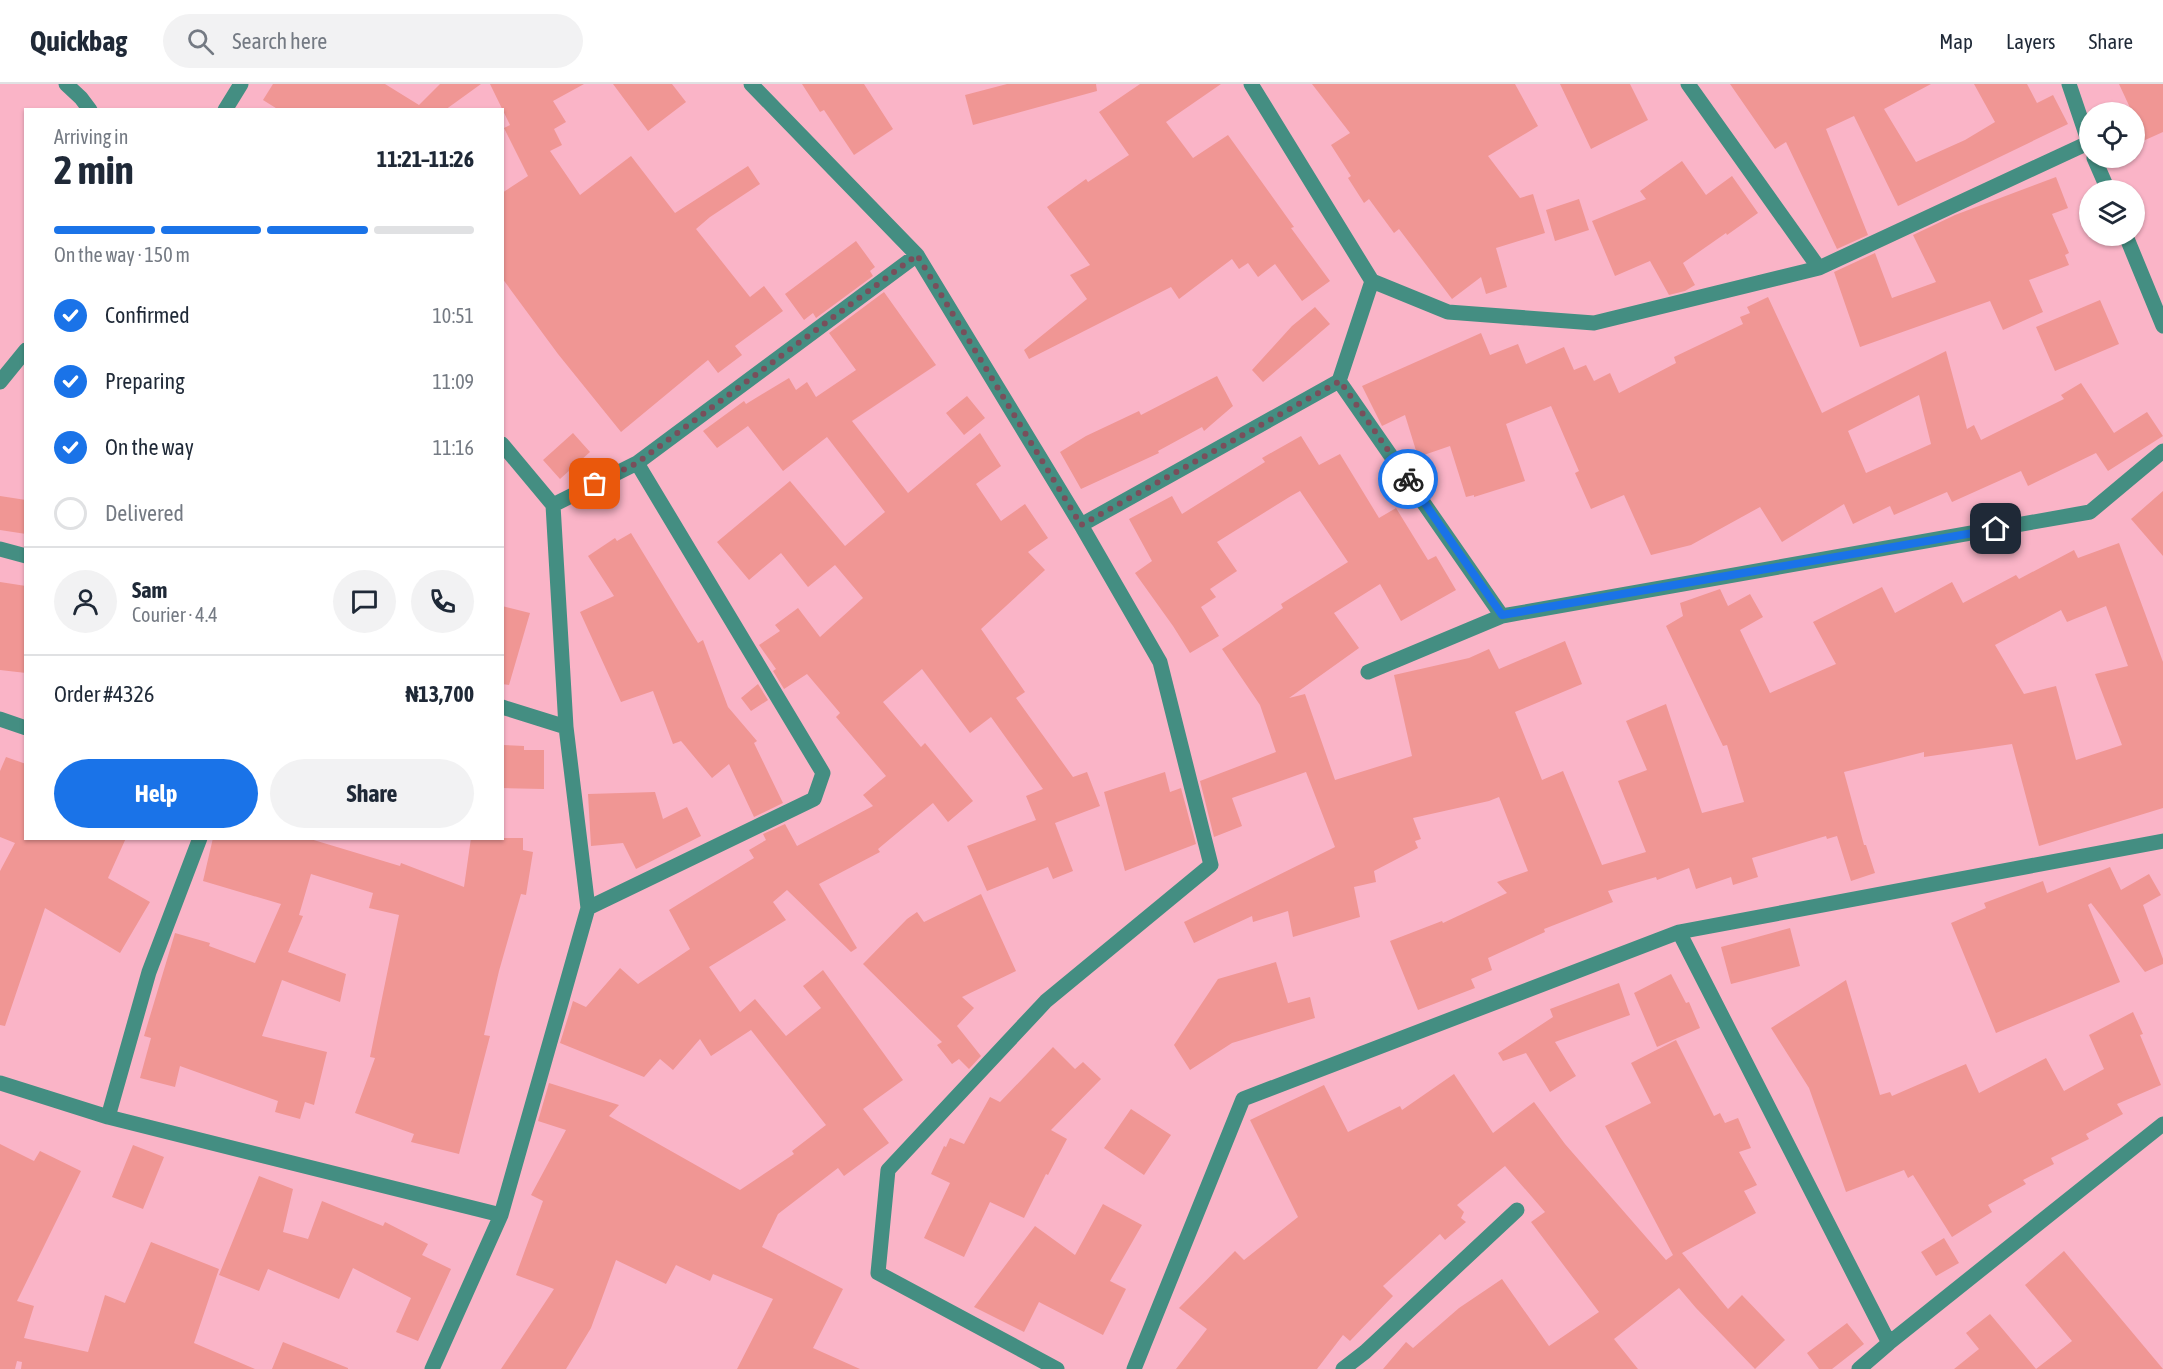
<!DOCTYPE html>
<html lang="en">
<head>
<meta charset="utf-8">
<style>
	:root { --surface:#fff; --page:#f2f2f3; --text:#1f2937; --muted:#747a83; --line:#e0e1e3; --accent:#1a73e8 }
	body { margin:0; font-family:"Asap Condensed",sans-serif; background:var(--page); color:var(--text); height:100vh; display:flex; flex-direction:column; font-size:22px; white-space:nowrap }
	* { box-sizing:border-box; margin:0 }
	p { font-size:20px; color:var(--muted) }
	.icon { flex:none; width:33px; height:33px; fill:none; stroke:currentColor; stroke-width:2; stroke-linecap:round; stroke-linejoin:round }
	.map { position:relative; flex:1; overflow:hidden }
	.panel { position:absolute; left:24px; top:24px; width:480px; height:732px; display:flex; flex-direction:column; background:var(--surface); border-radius:0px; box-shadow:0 2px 4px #0004 }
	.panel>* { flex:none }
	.fabs { position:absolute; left:2079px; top:18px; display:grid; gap:12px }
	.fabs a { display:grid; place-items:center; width:66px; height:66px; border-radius:50%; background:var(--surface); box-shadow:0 2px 4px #0004; font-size:30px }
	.pin { position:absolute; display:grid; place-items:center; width:51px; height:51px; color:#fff; margin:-26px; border-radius:12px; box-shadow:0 3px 9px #0006 }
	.courier { position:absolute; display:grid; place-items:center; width:60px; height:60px; margin:-30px; border:4px solid #1a73e8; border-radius:50%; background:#fff; color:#222; box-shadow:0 2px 8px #0007 }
	.overview em { font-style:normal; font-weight:700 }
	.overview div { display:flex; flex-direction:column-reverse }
	.overview { display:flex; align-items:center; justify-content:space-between; height:102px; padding:0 30px }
	h1 { font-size:39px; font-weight:700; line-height:45px }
	.bar { display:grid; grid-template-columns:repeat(4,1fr); gap:9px 6px; align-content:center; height:72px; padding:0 30px }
	.bar i { height:8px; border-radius:4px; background:var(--line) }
	.bar .on { background:var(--accent) }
	.bar p { grid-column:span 4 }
	.line { display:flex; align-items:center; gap:15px; padding:0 30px; border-top:2px solid var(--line) }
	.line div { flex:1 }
	.round { display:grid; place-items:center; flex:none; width:63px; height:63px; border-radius:32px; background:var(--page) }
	ol { padding:0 30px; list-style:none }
	li { display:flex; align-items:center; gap:18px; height:66px }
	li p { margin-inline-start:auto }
	li .icon { padding:6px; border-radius:50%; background:var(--accent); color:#fff; stroke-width:4 }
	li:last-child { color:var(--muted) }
	li i { width:33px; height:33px; border:3px solid var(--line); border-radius:50% }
	.cta { display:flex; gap:12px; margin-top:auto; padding:12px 30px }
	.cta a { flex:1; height:69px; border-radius:36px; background:var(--accent); color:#fff; font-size:24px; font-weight:700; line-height:69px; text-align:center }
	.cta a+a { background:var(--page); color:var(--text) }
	header { display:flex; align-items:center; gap:36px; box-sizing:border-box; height:84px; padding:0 30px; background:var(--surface); border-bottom:2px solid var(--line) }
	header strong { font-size:28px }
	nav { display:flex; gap:33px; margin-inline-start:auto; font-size:21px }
	.search { width:420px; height:54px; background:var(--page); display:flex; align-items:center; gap:15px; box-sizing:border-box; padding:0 21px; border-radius:33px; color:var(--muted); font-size:22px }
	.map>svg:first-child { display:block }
	.building { fill:#f09694; fill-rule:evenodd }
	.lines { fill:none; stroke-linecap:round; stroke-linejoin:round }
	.minor { stroke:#448e82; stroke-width:15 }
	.done { stroke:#794f5b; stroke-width:6; stroke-dasharray:0 10.8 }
	.route { stroke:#1a73e8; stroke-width:8 }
</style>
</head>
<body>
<header>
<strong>Quickbag</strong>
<div class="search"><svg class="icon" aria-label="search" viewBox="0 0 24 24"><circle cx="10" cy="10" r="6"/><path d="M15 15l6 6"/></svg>Search here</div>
<nav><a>Map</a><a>Layers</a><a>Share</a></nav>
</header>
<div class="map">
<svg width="2163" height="1285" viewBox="0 0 2163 1285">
	<rect width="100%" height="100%" fill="#fab4c7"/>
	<!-- building -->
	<path class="building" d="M 273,0 L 385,0 L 419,21 L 440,0 L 481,0 L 445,26 L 279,26 L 263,16 Z
		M 490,0 L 584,0 L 553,17 L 566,38 L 554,45 L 562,61 L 550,67 L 580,111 L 631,72 L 675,129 L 748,82 L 760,100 L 710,133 L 696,145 L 750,213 L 764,202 L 783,227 L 735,262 L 742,271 L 718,289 L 708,276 L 621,348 L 558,270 L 502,194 L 502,109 L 528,92 L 504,44 L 510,41 Z
		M 613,0 L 672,0 L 686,18 L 648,47 Z
		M 802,0 L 864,0 L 893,45 L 854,71 L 824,26 L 820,28 Z
		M 1007,0 L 1096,0 L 1097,7 L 973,41 L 965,11 Z
		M 1140,0 L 1221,0 L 1166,38 L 1193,74 L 1228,51 L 1294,143 L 1291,144 L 1330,197 L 1302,217 L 1275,180 L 1258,193 L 1248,179 L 1239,185 L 1232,175 L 1179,215 L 1171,203 L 1029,275 L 1024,266 L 1087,215 L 1070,191 L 1090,181 L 1047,123 L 1086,95 L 1088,98 L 1129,71 L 1099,28 Z
		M 1312,0 L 1515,0 L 1538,42 L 1488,72 L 1520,114 L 1533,110 L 1545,149 L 1496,164 L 1507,203 L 1486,210 L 1481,193 L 1452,215 L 1399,145 L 1394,149 L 1369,115 L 1364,119 L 1348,94 L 1351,92 L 1331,61 L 1350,49 Z
		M 1560,0 L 1630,0 L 1648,36 L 1591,65 Z
		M 1730,0 L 1931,0 L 1884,25 L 1916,78 L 1965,56 L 1995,38 L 1974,0 L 2027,0 L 2037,19 L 2053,11 L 2068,40 L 1898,122 L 1854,32 L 1826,45 L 1868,151 L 1837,165 L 1786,58 L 1775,65 Z
		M 2119,0 L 2163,0 L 2163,48 L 2134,61 L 2134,28 L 2132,28 Z
		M 1682,77 L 1706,111 L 1732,92 L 1758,129 L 1727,151 L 1726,149 L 1683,179 L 1695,201 L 1685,207 L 1669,211 L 1650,177 L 1615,192 L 1592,137 L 1646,115 L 1640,107 Z
		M 2056,93 L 2068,124 L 2052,130 L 2069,169 L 2065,171 L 2069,181 L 2029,196 L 2043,228 L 2003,246 L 1990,217 L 1860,263 L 1834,188 L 1875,169 L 1892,214 L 1936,198 L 1913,151 L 1955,131 Z
		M 1579,115 L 1589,146 L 1555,157 L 1546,126 Z
		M 856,157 L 875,183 L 870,187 L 873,192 L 816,234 L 813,229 L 804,236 L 785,210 Z
		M 884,208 L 936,281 L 852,337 L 908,409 L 980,349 L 1001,382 L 976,400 L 1001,437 L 1025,420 L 1048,454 L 1028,468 L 1045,486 L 981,545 L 1025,608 L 1016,614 L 1073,693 L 1087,688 L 1100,722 L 1055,739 L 1073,787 L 1053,795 L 1048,783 L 987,807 L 967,762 L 1036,736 L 1026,712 L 1043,705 L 991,633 L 970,649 L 922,585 L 883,618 L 921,663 L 925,659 L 973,717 L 948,738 L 933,719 L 878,765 L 880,768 L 819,800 L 857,864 L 851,868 L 787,806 L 773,818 L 786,836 L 709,883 L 740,928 L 755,915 L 786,952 L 821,924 L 803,902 L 823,886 L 903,996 L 863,1025 L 889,1059 L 844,1092 L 838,1084 L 778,1130 L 762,1163 L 843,1205 L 813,1264 L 860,1285 L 737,1285 L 773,1215 L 713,1190 L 710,1197 L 676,1181 L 666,1200 L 616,1176 L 591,1244 L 566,1285 L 501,1285 L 554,1205 L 516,1191 L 543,1117 L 531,1111 L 566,1046 L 538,1037 L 549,999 L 619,1021 L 609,1032 L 740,1106 L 794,1070 L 792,1067 L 826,1041 L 751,946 L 711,972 L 700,955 L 673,986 L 660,975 L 644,993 L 560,959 L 573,917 L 586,923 L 620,884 L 638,900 L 690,865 L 669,826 L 754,774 L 749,766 L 766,756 L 763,750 L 785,740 L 797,762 L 873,722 L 863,711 L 886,692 L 836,633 L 840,629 L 807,590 L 784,605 L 773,587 L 776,585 L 759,561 L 780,547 L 775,541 L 798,524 L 820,553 L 863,514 L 835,481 L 808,503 L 781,469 L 749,496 L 717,458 L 790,397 L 845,462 L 885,428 L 827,353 L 783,387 L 748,342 L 717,364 L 703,347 L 744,317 L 746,320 L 789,294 L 796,306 L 807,298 L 816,313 L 856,286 L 829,249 Z
		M 1768,213 L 1822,329 L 1946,267 L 1967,345 L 1974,341 L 1981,356 L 2064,315 L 2061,311 L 2081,299 L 2114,349 L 2147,328 L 2163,352 L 2108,387 L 2096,369 L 2028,402 L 2021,387 L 1952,418 L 1947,408 L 1894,431 L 1890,422 L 1853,440 L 1844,420 L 1782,458 L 1760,423 L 1691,461 L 1651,471 L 1624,411 L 1591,425 L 1575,389 L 1579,387 L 1551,322 L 1506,340 L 1525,397 L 1474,413 L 1474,411 L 1466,413 L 1450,362 L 1418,373 L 1405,331 L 1382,342 L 1362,302 L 1481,249 L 1490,271 L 1518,260 L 1526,280 L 1564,263 L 1574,286 L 1586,281 L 1594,297 L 1610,289 L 1619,309 L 1676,279 L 1674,273 L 1743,240 L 1740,233 L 1750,229 L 1747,223 ZM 1919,311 L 1931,360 L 1866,389 L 1848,347 Z
		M 2100,216 L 2119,260 L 2055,287 L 2036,243 Z
		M 1315,223 L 1330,240 L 1263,298 L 1252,286 L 1292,242 Z
		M 1217,292 L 1233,322 L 1204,347 L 1202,343 L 1158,367 L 1159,369 L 1081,405 L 1060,368 L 1086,352 L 1139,327 L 1141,331 Z
		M 967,312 L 985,334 L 964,351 L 946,329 Z
		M 573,349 L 590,368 L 560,395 L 543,376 Z
		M 1301,352 L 1319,381 L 1340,370 L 1379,434 L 1396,424 L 1428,476 L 1436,472 L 1456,506 L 1401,537 L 1380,500 L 1334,529 L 1359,564 L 1289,614 L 1305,610 L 1335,696 L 1412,672 L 1394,591 L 1469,574 L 1489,565 L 1499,585 L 1565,557 L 1582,600 L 1515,628 L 1542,696 L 1563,687 L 1602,781 L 1646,768 L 1618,697 L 1647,686 L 1626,637 L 1666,620 L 1702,729 L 1744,718 L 1727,661 L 1723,662 L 1666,542 L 1683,532 L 1680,519 L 1720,505 L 1728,522 L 1750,510 L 1763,533 L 1740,546 L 1770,609 L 1836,580 L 1813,538 L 1882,503 L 1895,529 L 1952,498 L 1963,519 L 2016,491 L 2019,495 L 2074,466 L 2078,474 L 2119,459 L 2163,578 L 2163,724 L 2039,762 L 2012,660 L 1924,673 L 1924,668 L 1844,688 L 1864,761 L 1866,761 L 1875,789 L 1851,797 L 1837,752 L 1827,755 L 1826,752 L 1752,774 L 1758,793 L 1733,801 L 1731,793 L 1696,805 L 1689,784 L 1657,796 L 1656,793 L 1608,807 L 1613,818 L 1544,845 L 1545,848 L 1488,874 L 1492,886 L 1471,895 L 1475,904 L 1418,926 L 1390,857 L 1442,837 L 1443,839 L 1507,809 L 1497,798 L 1528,787 L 1499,713 L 1489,717 L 1413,734 L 1421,755 L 1415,757 L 1418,764 L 1374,787 L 1376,798 L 1354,803 L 1360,833 L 1293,853 L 1288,827 L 1253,838 L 1252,832 L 1194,859 L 1184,838 L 1335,763 L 1306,688 L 1232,714 L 1242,742 L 1214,753 L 1200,697 L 1276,668 L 1260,621 L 1222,565 L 1283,524 L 1281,520 L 1348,478 L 1300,407 L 1291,412 L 1217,458 L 1237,487 L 1210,505 L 1216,513 L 1201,523 L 1219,552 L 1190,569 L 1173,542 L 1135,489 L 1152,477 L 1129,435 L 1172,412 L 1182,430 L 1265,378 L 1262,374 ZM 2106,522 L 2128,582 L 2095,590 L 2122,661 L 2076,676 L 2056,602 L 2024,610 L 1995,561 L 2061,526 L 2067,538 Z
		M 2163,407 L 2163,472 L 2131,435 Z
		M 0,412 L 26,416 L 26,450 L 0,446 Z
		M 631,449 L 698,559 L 703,556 L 728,623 L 757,657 L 754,659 L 783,719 L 754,733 L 729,680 L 712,694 L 681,657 L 673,660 L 653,607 L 621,618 L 580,528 L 614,512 L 588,472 L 615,454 L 617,457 Z
		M 0,498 L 26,502 L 26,589 L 0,586 Z
		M 502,522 L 530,529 L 509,601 L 502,600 Z
		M 758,600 L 768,616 L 751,627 L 741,614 Z
		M 502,661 L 524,662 L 524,666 L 544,666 L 544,705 L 502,704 Z
		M 6,673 L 26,680 L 26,754 L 126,754 L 108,794 L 150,818 L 120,869 L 45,824 L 5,942 L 0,941 L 0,787 L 15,759 L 0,753 L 0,687 Z
		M 1165,688 L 1170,708 L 1181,704 L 1196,760 L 1125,787 L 1104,708 Z
		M 655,708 L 663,735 L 687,723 L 701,752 L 636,785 L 623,759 L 591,762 L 588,710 Z
		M 213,754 L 307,754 L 400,782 L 401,779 L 464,803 L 471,754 L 523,754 L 523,766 L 533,768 L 526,811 L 521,810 L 499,887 L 484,951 L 490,952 L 459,1070 L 411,1058 L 414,1050 L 355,1029 L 375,974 L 370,973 L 399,831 L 369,824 L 373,809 L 311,790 L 299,831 L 303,832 L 288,868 L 346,890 L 340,918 L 282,896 L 262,952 L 327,968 L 314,1021 L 305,1018 L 300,1035 L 275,1028 L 278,1017 L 180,982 L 175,1003 L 140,994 L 151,954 L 144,952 L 175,849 L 210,859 L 209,862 L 255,879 L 281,820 L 203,797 Z
		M 2110,783 L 2121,806 L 2149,790 L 2161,811 L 2143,821 L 2163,875 L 2163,880 L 2145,888 L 2091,819 L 2088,821 L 2120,898 L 1996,949 L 1951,839 L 1986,824 L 1984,819 L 2043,797 L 2047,809 Z
		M 981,810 L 1016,887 L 962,913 L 974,924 L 957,942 L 981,972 L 969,985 L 959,975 L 952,980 L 937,961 L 942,958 L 863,880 L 907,835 L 917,828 L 924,838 Z
		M 1790,844 L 1800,882 L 1731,900 L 1721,863 Z
		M 1276,878 L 1288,919 L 1310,913 L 1315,934 L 1232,959 L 1190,986 L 1174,961 L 1218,895 Z
		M 1671,890 L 1686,919 L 1689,918 L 1700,944 L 1657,963 L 1634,909 Z
		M 1846,896 L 1880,1011 L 1890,1008 L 1892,1012 L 1966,980 L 1979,1009 L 2046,974 L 2064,1007 L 2104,985 L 2089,951 L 2133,928 L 2143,950 L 2140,951 L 2161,1001 L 2117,1020 L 2123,1030 L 2086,1050 L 2089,1055 L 2051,1074 L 2054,1080 L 2023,1096 L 2026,1100 L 1988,1121 L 1992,1128 L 1952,1153 L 1913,1091 L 1908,1094 L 1904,1086 L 1846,1108 L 1809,1004 L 1771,944 Z
		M 1619,899 L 1630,931 L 1555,958 L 1576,992 L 1550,1008 L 1526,969 L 1503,977 L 1498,969 L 1553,933 L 1550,925 Z
		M 1676,956 L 1714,1032 L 1720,1029 L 1725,1039 L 1738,1034 L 1751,1064 L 1739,1068 L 1757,1101 L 1744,1107 L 1756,1129 L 1682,1169 L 1728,1225 L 1742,1211 L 1785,1256 L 1755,1285 L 1696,1224 L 1679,1204 L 1614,1255 L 1638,1285 L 1383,1285 L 1406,1258 L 1413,1264 L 1459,1224 L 1502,1195 L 1549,1262 L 1599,1228 L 1531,1138 L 1545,1128 L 1505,1082 L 1457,1121 L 1464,1128 L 1461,1134 L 1466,1138 L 1445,1156 L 1440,1150 L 1383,1202 L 1393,1212 L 1350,1257 L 1343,1251 L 1317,1285 L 1176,1285 L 1207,1245 L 1179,1224 L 1235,1167 L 1244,1176 L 1298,1133 L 1250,1036 L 1324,1001 L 1348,1048 L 1400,1022 L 1402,1026 L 1454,990 L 1493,1049 L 1534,1018 L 1565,1060 L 1666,1176 L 1673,1171 L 1605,1042 L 1651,1019 L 1631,979 Z
		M 1053,963 L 1075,985 L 1083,978 L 1101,995 L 1051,1046 L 1067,1055 L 1048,1091 L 1046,1090 L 1024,1134 L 990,1118 L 964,1173 L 924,1154 L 950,1099 L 931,1090 L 944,1062 L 946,1063 L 950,1054 L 964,1060 L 990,1013 L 1000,1018 Z
		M 1131,1025 L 1171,1051 L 1144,1091 L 1104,1064 Z
		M 0,1060 L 34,1077 L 40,1067 L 81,1087 L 17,1217 L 34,1222 L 24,1254 L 88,1268 L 105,1211 L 125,1219 L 151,1158 L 219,1185 L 194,1259 L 255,1285 L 21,1285 L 22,1278 L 17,1277 L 15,1285 L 0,1285 Z
		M 133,1061 L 164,1073 L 143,1125 L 112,1113 Z
		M 259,1092 L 293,1105 L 283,1148 L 308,1155 L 322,1117 L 383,1142 L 385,1138 L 428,1160 L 422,1171 L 451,1185 L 418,1257 L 396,1248 L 411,1214 L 353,1184 L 339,1215 L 268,1185 L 259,1207 L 219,1191 Z
		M 1103,1120 L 1142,1141 L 1110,1197 L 1126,1205 L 1103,1251 L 1039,1218 L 1024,1248 L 974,1223 L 1035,1142 L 1075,1171 Z
		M 1944,1154 L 1959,1179 L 1936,1192 L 1921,1168 Z
		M 2064,1167 L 2163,1285 L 1954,1285 L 1979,1265 L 1966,1249 L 1990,1230 L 2036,1285 L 2072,1257 L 2025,1201 Z
		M 1847,1239 L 1864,1260 L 1832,1285 L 1819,1285 L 1807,1269 Z
		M 283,1258 L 348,1284 L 348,1285 L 272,1285 Z"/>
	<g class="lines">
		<!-- minor -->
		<path class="minor" d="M 66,0 L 81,14 L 90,26
			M 751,0 L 917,171 L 1081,441 L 1160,578 L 1211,781 L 1046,917 L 888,1086 L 878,1189 L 1057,1285
			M 1251,0 L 1372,197
			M 1688,0 L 1819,184
			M 2069,0 L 2090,62
			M 225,26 L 241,0
			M 2094,74 L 2108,106
			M 2126,152 L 2163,242
			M 1339,297 L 1502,532
			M 0,298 L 26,266
			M 553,421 L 637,379 L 917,171
			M 1081,441 L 1339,297 L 1372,197 L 1448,228 L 1594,239 L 1819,184 L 2088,59
			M 0,465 L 26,472
			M 1368,588 L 1502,532 L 2090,428 L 2163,367
			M 502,623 L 566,643
			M 0,635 L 26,644
			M 588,824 L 814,715 L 823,689 L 637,379
			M 1679,848 L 1889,1259
			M 0,999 L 108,1033 L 501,1131
			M 108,1033 L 149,888 L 200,754
			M 432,1285 L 501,1131 L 588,824 L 566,643 L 553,421 L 502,360
			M 1134,1285 L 1243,1015 L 1679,848 L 2163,757
			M 1343,1285 L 1365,1268 L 1517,1126
			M 1859,1285 L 1889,1259 L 2163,1040"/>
	</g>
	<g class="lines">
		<!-- done -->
		<path class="done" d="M 595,400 L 637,379 L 917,171 L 1081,441 L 1340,297 L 1408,395"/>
		<!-- route -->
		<path class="route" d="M 1408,395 L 1502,531 L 1996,445"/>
	</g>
</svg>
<div class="fabs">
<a><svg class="icon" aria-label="locate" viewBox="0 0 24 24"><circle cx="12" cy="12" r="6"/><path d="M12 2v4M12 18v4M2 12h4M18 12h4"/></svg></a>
<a><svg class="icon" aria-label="layers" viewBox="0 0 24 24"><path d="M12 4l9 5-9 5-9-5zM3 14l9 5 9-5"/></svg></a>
</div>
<div class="pin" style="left:595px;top:400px;background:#ea580c"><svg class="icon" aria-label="bag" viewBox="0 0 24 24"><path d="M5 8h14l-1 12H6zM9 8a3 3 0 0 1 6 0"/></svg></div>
<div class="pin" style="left:1996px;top:445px;background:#1f2937"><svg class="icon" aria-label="home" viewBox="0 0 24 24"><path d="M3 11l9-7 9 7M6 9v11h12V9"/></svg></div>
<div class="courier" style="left:1408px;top:395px"><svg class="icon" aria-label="bike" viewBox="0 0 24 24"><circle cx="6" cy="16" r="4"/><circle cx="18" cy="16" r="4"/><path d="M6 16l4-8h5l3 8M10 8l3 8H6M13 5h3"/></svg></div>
<section class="panel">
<div class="overview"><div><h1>2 min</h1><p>Arriving in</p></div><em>11:21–11:26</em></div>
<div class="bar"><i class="on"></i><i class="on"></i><i class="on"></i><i></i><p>On the way · 150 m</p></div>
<ol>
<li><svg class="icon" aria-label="check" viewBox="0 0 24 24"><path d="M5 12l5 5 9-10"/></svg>Confirmed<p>10:51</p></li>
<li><svg class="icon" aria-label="check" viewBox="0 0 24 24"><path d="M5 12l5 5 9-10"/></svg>Preparing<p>11:09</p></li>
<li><svg class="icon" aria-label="check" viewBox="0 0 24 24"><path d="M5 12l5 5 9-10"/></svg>On the way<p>11:16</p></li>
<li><i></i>Delivered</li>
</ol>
<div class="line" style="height:108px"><a class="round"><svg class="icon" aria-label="person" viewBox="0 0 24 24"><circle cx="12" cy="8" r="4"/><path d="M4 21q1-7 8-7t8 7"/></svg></a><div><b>Sam</b><p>Courier · 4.4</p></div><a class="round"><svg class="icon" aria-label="chat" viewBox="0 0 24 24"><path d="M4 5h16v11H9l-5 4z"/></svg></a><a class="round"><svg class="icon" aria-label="phone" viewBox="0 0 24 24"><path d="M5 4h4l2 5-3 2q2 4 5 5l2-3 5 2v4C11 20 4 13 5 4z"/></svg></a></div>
<div class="line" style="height:78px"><div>Order #4326</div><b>₦13,700</b></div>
<div class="cta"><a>Help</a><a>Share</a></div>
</section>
</div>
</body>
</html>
